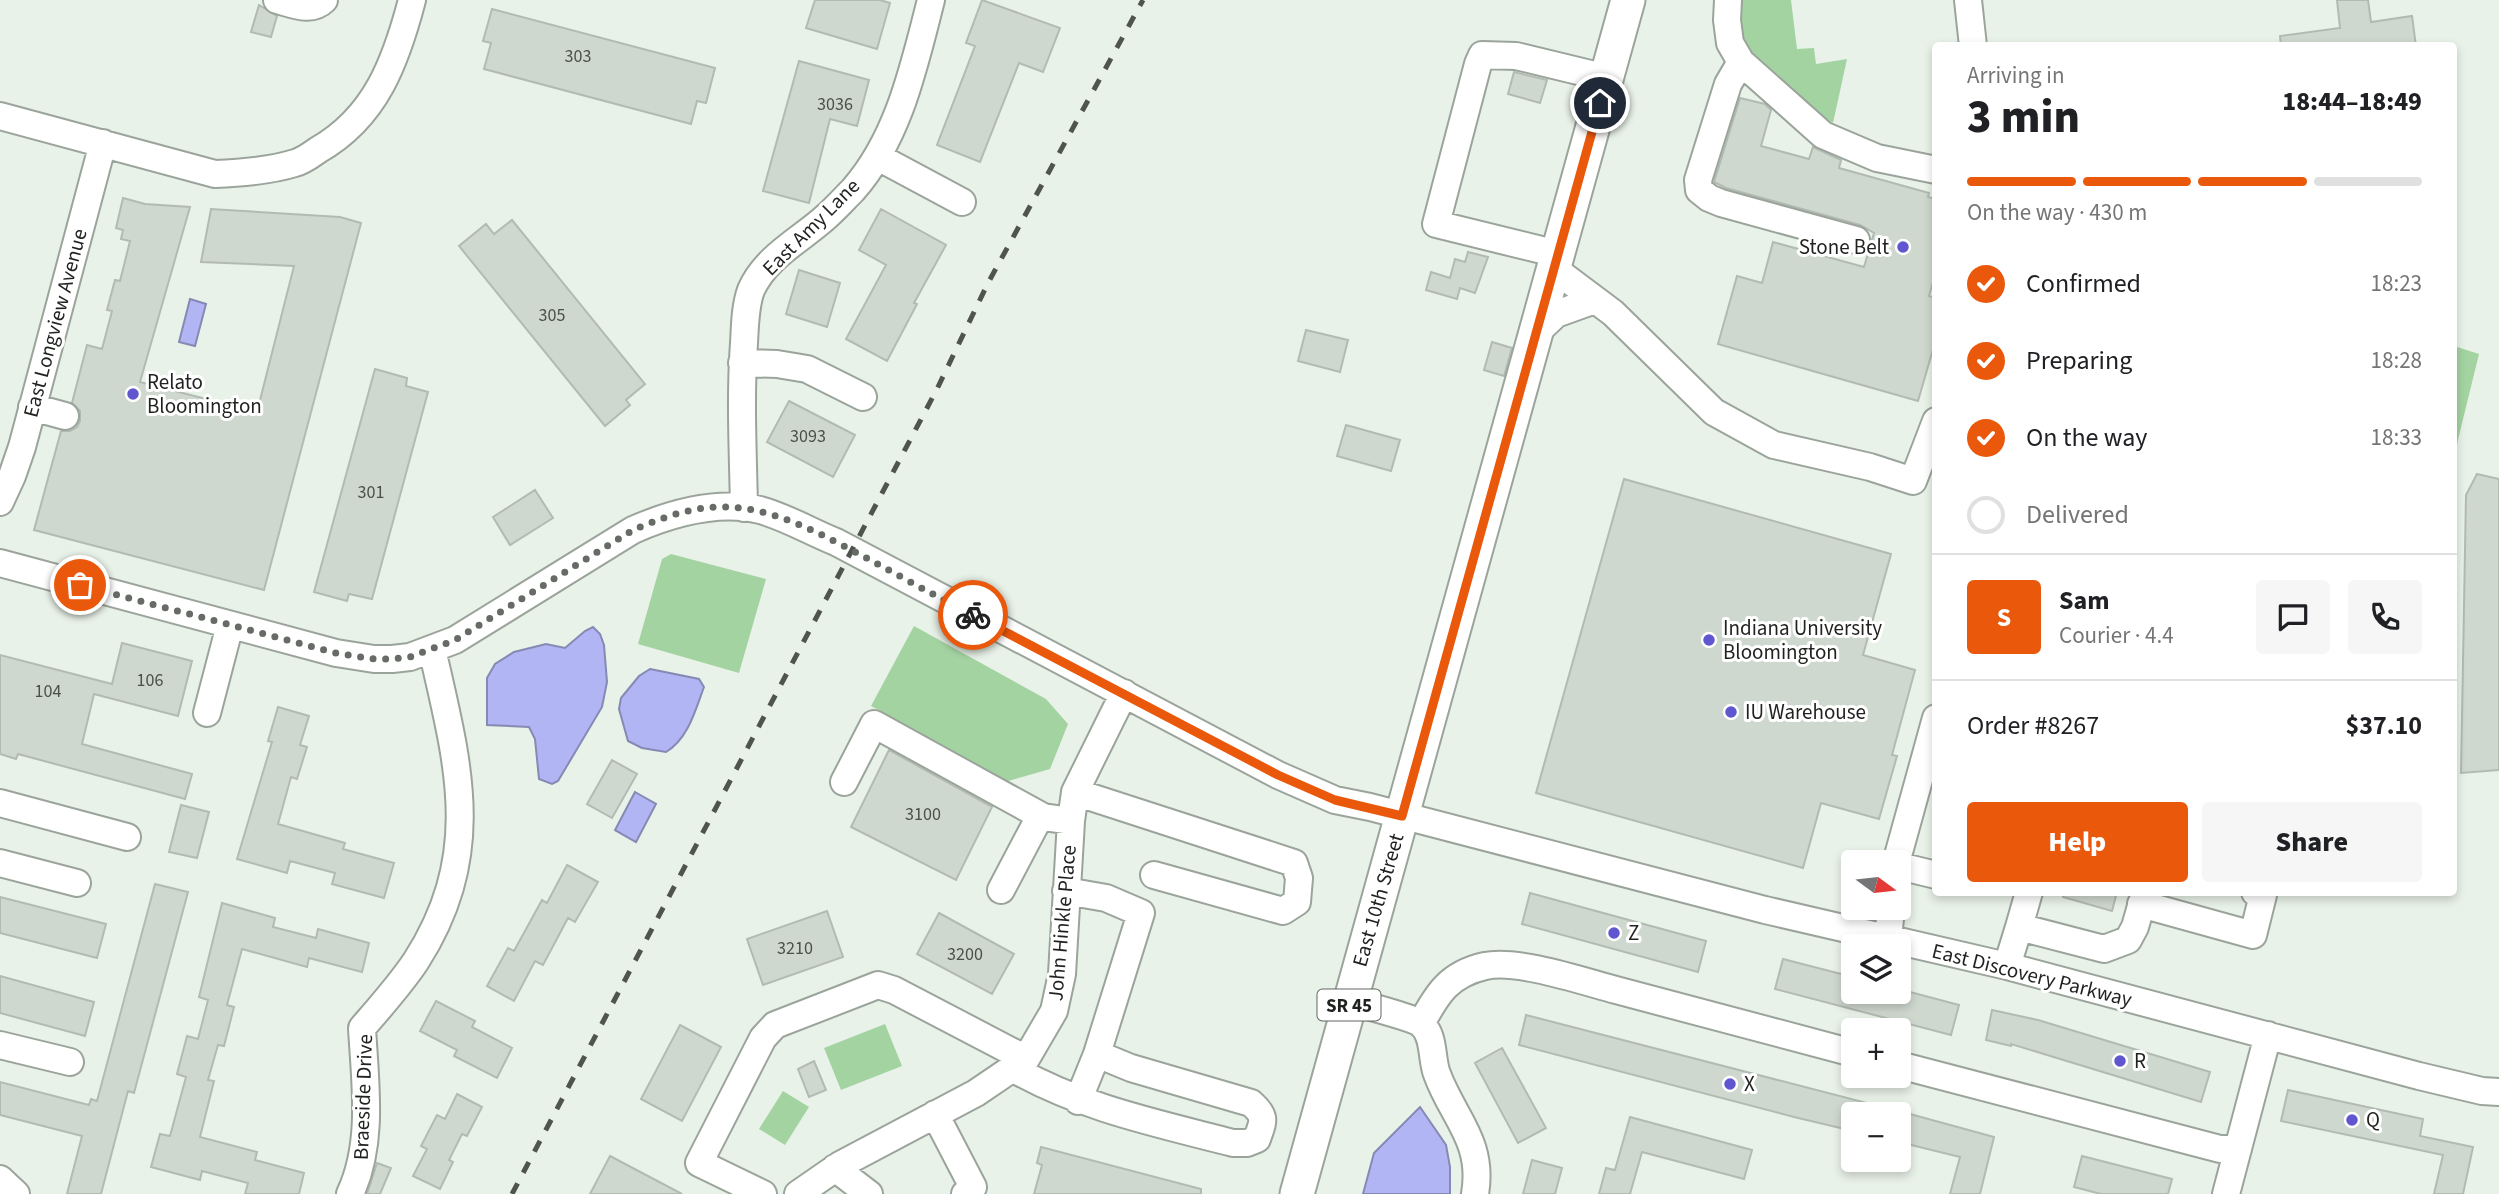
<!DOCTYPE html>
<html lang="en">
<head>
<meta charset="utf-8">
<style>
	:root { --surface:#fff; --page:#f6f6f6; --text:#202124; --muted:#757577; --line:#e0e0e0; --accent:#ea580c }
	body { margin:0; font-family:"Source Sans 3",sans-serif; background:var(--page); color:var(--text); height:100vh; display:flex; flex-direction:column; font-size:26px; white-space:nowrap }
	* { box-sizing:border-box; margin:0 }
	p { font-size:23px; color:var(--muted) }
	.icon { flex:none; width:38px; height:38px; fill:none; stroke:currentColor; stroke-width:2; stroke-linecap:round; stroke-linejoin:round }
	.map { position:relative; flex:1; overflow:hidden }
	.sheet { position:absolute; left:1932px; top:42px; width:525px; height:854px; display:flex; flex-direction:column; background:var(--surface); border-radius:7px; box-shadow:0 4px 10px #0003 }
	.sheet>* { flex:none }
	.needle { width:46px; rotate:105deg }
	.tools { position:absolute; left:1841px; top:850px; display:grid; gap:14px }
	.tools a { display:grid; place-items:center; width:70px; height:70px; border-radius:7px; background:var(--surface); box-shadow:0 4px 10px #0003; font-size:35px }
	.pin { position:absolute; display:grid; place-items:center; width:60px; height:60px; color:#fff; margin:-30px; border:4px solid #fff; border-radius:50%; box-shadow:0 2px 7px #0007 }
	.courier { position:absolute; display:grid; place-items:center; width:70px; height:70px; margin:-35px; border:5px solid #ea580c; border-radius:50%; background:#fff; color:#222; box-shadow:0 2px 9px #0007 }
	.overview em { font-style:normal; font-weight:800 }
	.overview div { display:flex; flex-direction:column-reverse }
	.overview { display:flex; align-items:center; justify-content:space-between; height:119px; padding:0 35px }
	h1 { font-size:46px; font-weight:800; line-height:52px }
	.bar { display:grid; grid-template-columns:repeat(4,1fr); gap:10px 7px; align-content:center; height:84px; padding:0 35px }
	.bar i { height:9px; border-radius:5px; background:var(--line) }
	.bar .selected { background:var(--accent) }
	.bar p { grid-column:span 4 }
	.line { display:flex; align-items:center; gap:18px; padding:0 35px; border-top:2px solid var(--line) }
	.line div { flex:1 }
	.round { display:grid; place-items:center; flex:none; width:74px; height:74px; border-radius:7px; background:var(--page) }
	ol { padding:0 35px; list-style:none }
	li { display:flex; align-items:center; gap:21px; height:77px }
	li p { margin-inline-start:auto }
	li .icon { padding:7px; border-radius:50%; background:var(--accent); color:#fff; stroke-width:4 }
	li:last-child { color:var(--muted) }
	li i { width:38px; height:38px; border:4px solid var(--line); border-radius:50% }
	.button { display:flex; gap:14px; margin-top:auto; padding:14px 35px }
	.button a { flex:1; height:80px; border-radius:7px; background:var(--accent); color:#fff; font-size:28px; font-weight:800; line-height:80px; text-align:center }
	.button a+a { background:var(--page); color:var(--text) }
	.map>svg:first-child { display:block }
	.green { fill:#a4d3a2 }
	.water { fill:#b1b5f4; stroke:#8589b4; stroke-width:2 }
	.building { fill:#cfd8cf; stroke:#b2bbb2; stroke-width:2 }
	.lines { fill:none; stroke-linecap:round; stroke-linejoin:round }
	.minor-casing { stroke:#9ba49b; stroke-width:30 }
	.major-casing { stroke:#9ba49b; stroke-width:37 }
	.minor { stroke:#fff; stroke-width:26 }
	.major { stroke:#fff; stroke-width:33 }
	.rail { stroke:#50544f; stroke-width:5; stroke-dasharray:12 12; stroke-linecap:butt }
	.done { stroke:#666b65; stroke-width:7; stroke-dasharray:0 12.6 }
	.route { stroke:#ea580c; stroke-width:9 }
	.poi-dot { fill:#6057d0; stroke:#fff; stroke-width:2.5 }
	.labels { text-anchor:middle; stroke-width:6; stroke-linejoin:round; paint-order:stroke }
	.number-label { font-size:18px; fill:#4b504a }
	.shield { fill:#fff; stroke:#626462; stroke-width:2 }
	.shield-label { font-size:19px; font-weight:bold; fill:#1f221e }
	.street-label { font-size:21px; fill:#1f221e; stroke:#fff }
	.poi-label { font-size:21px; fill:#1f221e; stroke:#fff; text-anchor:start }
</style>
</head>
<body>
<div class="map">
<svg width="2499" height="1194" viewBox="0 0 2499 1194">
	<rect width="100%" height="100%" fill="#e9f2e8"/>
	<!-- green -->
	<path class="green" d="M 1739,0 L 1791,0 L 1797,49 L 1814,48 L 1816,64 L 1847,59 L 1833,123 C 1807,107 1751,60 1739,33 C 1736,23 1738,10 1739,0 Z
		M 2454,346 L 2479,354 L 2454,456 Z
		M 671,554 L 766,579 L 739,673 L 638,644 L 662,559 Z
		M 914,626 L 1046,699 L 1068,724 L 1050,769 L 1008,781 L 871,706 Z
		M 885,1024 L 902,1066 L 841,1090 L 824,1048 Z
		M 783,1091 L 809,1107 L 785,1145 L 759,1129 Z"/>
	<!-- water -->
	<path class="water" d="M 190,299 L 206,304 L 195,346 L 179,342 Z
		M 593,627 L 600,634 L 604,645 L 607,682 L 602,707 L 558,781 L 552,784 L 539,779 L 535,739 L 529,727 L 487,725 L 487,678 L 495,664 L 514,652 L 546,644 L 565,648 L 585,631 Z
		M 650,669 L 699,679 L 704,687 C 695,711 688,739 666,752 L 642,748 L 628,741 L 619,709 L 621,698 L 639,676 Z
		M 635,792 L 656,804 L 636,842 L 615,830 Z
		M 1420,1107 L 1446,1145 L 1450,1167 L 1450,1194 L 1363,1194 L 1374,1153 Z"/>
	<!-- building -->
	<path class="building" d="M 815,0 L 880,0 L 890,3 L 877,49 L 806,28 Z
		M 982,0 L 1060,28 L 1043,72 L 1019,63 L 980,162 L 937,145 L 975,46 L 966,43 Z
		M 2337,0 L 2368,0 L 2371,22 L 2412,16 L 2416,46 L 2281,46 L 2280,36 L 2340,28 Z
		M 259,5 L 277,16 L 271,37 L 251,32 Z
		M 492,9 L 715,68 L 706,103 L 697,101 L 691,124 L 484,69 L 491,43 L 483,41 Z
		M 799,61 L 869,80 L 857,126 L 830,119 L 809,203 L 763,191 Z
		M 1514,72 L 1547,80 L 1540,103 L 1508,94 Z
		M 1740,98 L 1765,104 L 1771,110 L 1761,146 L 1809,159 L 1813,147 L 1841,160 L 1839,168 L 1929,193 L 1928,197 L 1936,199 L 1936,272 L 1929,296 L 1936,298 L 1936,339 L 1918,401 L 1718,344 L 1737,276 L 1762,283 L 1773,242 L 1864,267 L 1874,233 L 1860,225 L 1726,188 L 1714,182 Z
		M 123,198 L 145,204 L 190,207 L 140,382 L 257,412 L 294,266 L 201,262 L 211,209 L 340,217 L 361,223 L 264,590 L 34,530 L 61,431 L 70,431 L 77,427 L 80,421 L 80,411 L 72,403 L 87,345 L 102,349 L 112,311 L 107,310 L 115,280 L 120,281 L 130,241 L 121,239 L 123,230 L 116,228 Z
		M 881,209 L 946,245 L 914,303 L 917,304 L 887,361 L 846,339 L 886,265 L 859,250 Z
		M 512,220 L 645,384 L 626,400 L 630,405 L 605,426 L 459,246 L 486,224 L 494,234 Z
		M 1468,252 L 1488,257 L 1475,293 L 1460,288 L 1457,299 L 1426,290 L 1431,272 L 1450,278 L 1455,259 L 1465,262 Z
		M 799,270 L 840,283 L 827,327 L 786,314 Z
		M 1306,330 L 1348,340 L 1340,372 L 1298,361 Z
		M 1492,342 L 1512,348 L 1504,376 L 1484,370 Z
		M 375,369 L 407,378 L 406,386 L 428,392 L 372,599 L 349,594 L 347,601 L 314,592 Z
		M 789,401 L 855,435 L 833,477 L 767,442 Z
		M 1346,425 L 1400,440 L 1391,471 L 1337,456 Z
		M 2477,474 L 2499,479 L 2499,770 L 2461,773 L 2466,495 Z
		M 1624,479 L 1891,554 L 1863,655 L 1915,670 L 1892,755 L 1897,756 L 1879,819 L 1821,803 L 1803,868 L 1536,793 Z
		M 535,490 L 553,518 L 510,545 L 493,517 Z
		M 122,643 L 192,661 L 178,716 L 94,694 L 82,744 L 192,774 L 185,799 L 18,754 L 16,759 L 0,754 L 0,655 L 112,684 Z
		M 278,707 L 309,716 L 300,745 L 307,747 L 297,779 L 291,777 L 278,824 L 345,843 L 343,849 L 394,863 L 384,898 L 332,884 L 335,873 L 290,861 L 287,873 L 237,859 L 272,742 L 268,741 Z
		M 889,750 L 992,807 L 956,880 L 851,827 Z
		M 612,760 L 637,774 L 612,818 L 587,804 Z
		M 181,805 L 209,812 L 197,858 L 169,852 Z
		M 567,865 L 598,882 L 575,922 L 568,918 L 543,965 L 535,961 L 514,1001 L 487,986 L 508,948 L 514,951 L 542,900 L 547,903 Z
		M 155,884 L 188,892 L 134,1093 L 128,1091 L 101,1194 L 67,1194 L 82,1136 L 0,1115 L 0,1082 L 89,1105 L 91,1099 L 97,1101 Z
		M 2063,892 L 2117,892 L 2112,911 L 2063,897 Z
		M 1530,893 L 1706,941 L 1698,972 L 1522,924 Z
		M 0,897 L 106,924 L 97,958 L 0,933 Z
		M 222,903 L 275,918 L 273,927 L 316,938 L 318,929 L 369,943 L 362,972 L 309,958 L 307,967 L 242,949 L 227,1005 L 234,1007 L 224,1046 L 218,1045 L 208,1080 L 214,1081 L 200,1137 L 257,1152 L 255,1160 L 304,1173 L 299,1194 L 245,1194 L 248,1183 L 202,1171 L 200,1180 L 151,1167 L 160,1134 L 170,1136 L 186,1077 L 177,1074 L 187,1036 L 198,1039 L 208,1000 L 199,997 Z
		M 827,911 L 843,957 L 763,985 L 747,939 Z
		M 939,913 L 1014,954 L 992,994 L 917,954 Z
		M 1783,959 L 1853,977 L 1853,992 L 1899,992 L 1899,989 L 1959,1005 L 1951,1035 L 1775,989 Z
		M 0,976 L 94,1002 L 85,1036 L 0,1013 Z
		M 436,1001 L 475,1021 L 472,1027 L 512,1048 L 497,1078 L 454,1056 L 457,1050 L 420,1031 Z
		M 1992,1010 L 2038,1020 L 2210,1072 L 2201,1102 L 2011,1044 L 2011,1046 L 1986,1040 Z
		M 1526,1015 L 1890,1109 L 1890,1115 L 1853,1115 L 1853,1131 L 1794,1117 L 1519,1045 Z
		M 680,1025 L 721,1047 L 682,1121 L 641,1099 Z
		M 1502,1048 L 1546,1128 L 1518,1143 L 1475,1063 Z
		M 814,1061 L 826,1090 L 809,1097 L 798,1069 Z
		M 2288,1090 L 2423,1119 L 2420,1136 L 2473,1147 L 2463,1194 L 2434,1194 L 2443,1155 L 2281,1121 Z
		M 457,1094 L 482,1107 L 467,1136 L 462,1134 L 449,1160 L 453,1162 L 440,1189 L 413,1176 L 427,1149 L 421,1146 L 437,1115 L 445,1119 Z
		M 1899,1111 L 1994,1137 L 1980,1194 L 1950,1194 L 1960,1157 L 1899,1142 Z
		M 1630,1117 L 1752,1150 L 1744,1179 L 1642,1152 L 1630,1194 L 1599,1194 L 1606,1168 L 1615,1170 Z
		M 1041,1147 L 1201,1189 L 1201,1194 L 1034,1194 L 1042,1165 L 1037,1163 Z
		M 610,1156 L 682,1194 L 590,1194 Z
		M 2082,1156 L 2172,1179 L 2168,1194 L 2101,1194 L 2074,1187 Z
		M 1532,1160 L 1562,1168 L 1555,1194 L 1523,1194 Z
		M 377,1163 L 391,1168 L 380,1194 L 367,1194 Z"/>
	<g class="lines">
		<!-- minor casing -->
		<g class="minor-casing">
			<path id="minor" d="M 277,0 C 293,4 311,13 324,0
				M 1728,0 L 1727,20 L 1730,43 L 1741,62 L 1823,135 L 1877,158 L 1936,170
				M 1968,0 L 1973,46
				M 1741,62 L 1728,84 L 1698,180 L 1699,190 L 1709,198 L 1721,203 L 1856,240
				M 0,116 L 215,174 C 241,173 269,171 295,163 C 303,161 311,155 318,150 C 376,117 396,61 412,0
				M 878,157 L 962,202
				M 1558,254 L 1436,224 L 1478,64 L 1482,55 L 1516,56 L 1607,78
				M 1553,268 L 1613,313 L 1714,412 L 1774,445 L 1870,467 L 1913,481 L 1936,421
				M 1535,334 L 1556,314 L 1595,300
				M 742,363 L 777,364 L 807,369 L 863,397
				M 32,407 L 65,416
				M 0,502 L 12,476 L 22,447 L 103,143
				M 744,508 C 743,453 740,397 744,343 C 745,326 745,306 751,290 C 766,256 801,240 827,216 C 836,208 844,199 853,190 C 899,138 914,66 931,0
				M 0,563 L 336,653 L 374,659 L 392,659 L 410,657 L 455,640 L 633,530 C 672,513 717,500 760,510 C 786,517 811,532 836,542 L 1278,775 L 1335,800 L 1370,807 L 1765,910 L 2007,966 L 2419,1076 L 2482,1091 L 2499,1092
				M 207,713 L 230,625
				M 844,782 L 874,724 L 1043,817 L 1071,821
				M 1075,792 L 1294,863 L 1299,878 L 1297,902 L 1283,911 L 1154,875
				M 0,803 L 127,837
				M 0,863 L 77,883
				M 1896,863 L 1936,718
				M 1899,866 L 1936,875
				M 1001,890 L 1040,816
				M 1066,891 L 1106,898 L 1141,913 L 1097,1054 L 1078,1101
				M 2141,904 L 2253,935 L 2263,895 L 2255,892
				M 2019,927 L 2029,892
				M 1888,939 L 1891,908
				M 2007,966 L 2019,927 L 2104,949 L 2128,940 L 2135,927 L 2145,892
				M 1350,1001 C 1363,1005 1414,1018 1421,1024 C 1435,1035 1431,1059 1437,1074 C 1453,1118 1484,1141 1475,1194
				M 1421,1024 C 1437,994 1449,974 1485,966 C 1518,959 1582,981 1616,990 C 1695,1011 1774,1032 1853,1053
				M 0,1045 L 70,1062
				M 1899,1065 L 2220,1149 L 2238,1149
				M 1012,1068 C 1082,1108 1156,1123 1233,1143 L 1247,1143 L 1257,1139 C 1263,1121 1267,1117 1251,1103 L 1131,1068 L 1097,1054
				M 935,1114 L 973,1187 L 965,1194
				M 835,1168 L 869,1194
				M 0,1179 L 16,1194
				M 350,1194 C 374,1143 365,1082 362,1028 C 381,1006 400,985 416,961 C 485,853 458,764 432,649
				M 763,1194 L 699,1163 L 763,1038 L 775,1025 L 878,985 L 894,990 L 1026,1059
				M 798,1194 L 840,1165 L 976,1093 L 1026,1059 L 1054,1011 L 1062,974 L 1071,821 L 1075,792 L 1124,693
				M 2226,1194 L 2268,1035"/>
		</g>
		<!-- major casing -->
		<g class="major-casing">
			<path id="major" d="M 1297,1194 L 1628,0"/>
		</g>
		<!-- minor -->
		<use href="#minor" class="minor"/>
		<!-- major -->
		<use href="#major" class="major"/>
		<!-- rail -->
		<path class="rail" d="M 512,1194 L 937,389 L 988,283 L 1143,0"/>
	</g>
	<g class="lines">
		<!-- done -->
		<path class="done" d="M 80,585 L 336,653 L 374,659 L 392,659 L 410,657 L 455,640 L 633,530 C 659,519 690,507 720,507 C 775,506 826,537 874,562 C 907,580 939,598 973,615"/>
		<!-- route -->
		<path class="route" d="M 973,615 L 1278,775 L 1335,800 L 1402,816 L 1600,103"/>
	</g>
	<!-- markers -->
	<g class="poi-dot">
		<circle cx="1903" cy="247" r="7"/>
		<circle cx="133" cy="394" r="7"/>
		<circle cx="1709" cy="640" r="7"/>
		<circle cx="1731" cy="712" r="7"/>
		<circle cx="1614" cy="933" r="7"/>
		<circle cx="2120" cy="1061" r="7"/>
		<circle cx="1730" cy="1084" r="7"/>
		<circle cx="2352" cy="1120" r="7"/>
	</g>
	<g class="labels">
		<!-- number labels -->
		<g class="number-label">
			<text x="578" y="62">303</text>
			<text x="835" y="110">3036</text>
			<text x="552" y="321">305</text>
			<text x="808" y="442">3093</text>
			<text x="371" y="498">301</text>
			<text x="150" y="686">106</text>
			<text x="48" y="697">104</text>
			<text x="923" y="820">3100</text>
			<text x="795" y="954">3210</text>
			<text x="965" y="960">3200</text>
		</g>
		<!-- shield labels -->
		<rect class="shield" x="1317.5" y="989.5" width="63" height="31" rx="5"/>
		<g class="shield-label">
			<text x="1349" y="1012">SR 45</text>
		</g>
		<!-- street labels -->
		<g class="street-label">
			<text transform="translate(811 227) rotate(-45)" y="7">East Amy Lane</text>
			<text transform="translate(55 323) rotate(-75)" y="7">East Longview Avenue</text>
			<text transform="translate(1378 900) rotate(-74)" y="7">East 10th Street</text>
			<text transform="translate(1062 923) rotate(-85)" y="7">John Hinkle Place</text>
			<text transform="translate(2032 975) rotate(14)" y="7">East Discovery Parkway</text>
			<text transform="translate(363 1097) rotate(-88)" y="7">Braeside Drive</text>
		</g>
		<!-- poi labels -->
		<g class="poi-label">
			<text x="1889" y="254" text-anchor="end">Stone Belt</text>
			<text x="147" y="389">Relato<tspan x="147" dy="24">Bloomington</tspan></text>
			<text x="1723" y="635">Indiana University<tspan x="1723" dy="24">Bloomington</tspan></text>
			<text x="1745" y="719">IU Warehouse</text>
			<text x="1628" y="940">Z</text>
			<text x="2134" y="1068">R</text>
			<text x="1744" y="1091">X</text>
			<text x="2366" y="1127">Q</text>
		</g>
	</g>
</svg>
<div class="tools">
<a><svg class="needle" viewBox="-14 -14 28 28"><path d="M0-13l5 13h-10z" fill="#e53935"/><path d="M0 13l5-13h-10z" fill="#757577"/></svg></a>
<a><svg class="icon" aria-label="layers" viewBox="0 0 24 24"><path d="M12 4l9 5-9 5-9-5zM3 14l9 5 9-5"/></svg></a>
<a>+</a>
<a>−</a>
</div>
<div class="pin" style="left:80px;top:585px;background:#ea580c"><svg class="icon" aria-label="bag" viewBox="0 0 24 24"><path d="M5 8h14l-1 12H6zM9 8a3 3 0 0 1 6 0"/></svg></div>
<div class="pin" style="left:1600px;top:103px;background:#1f2937"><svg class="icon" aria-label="home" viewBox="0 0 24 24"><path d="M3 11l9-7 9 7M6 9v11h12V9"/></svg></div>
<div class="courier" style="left:973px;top:615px"><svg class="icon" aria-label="bike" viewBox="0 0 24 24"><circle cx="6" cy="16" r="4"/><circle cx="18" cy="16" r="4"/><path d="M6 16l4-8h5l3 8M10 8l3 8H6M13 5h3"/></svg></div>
<section class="sheet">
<div class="overview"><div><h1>3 min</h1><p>Arriving in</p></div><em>18:44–18:49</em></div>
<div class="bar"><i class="selected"></i><i class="selected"></i><i class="selected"></i><i></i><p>On the way · 430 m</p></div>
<ol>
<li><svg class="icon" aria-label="check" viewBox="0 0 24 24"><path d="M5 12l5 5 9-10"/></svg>Confirmed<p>18:23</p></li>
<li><svg class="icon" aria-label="check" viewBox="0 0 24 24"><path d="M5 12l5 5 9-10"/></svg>Preparing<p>18:28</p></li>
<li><svg class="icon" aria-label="check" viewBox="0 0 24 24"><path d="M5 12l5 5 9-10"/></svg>On the way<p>18:33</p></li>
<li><i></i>Delivered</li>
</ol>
<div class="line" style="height:126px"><b class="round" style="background:var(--accent);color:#fff">S</b><div><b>Sam</b><p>Courier · 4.4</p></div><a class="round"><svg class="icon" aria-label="chat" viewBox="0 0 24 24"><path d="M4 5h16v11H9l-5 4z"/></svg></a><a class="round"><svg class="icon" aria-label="phone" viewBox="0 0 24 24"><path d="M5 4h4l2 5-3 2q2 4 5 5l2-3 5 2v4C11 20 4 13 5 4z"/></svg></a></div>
<div class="line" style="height:91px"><div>Order #8267</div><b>$37.10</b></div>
<div class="button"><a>Help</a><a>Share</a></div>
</section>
</div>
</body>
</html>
